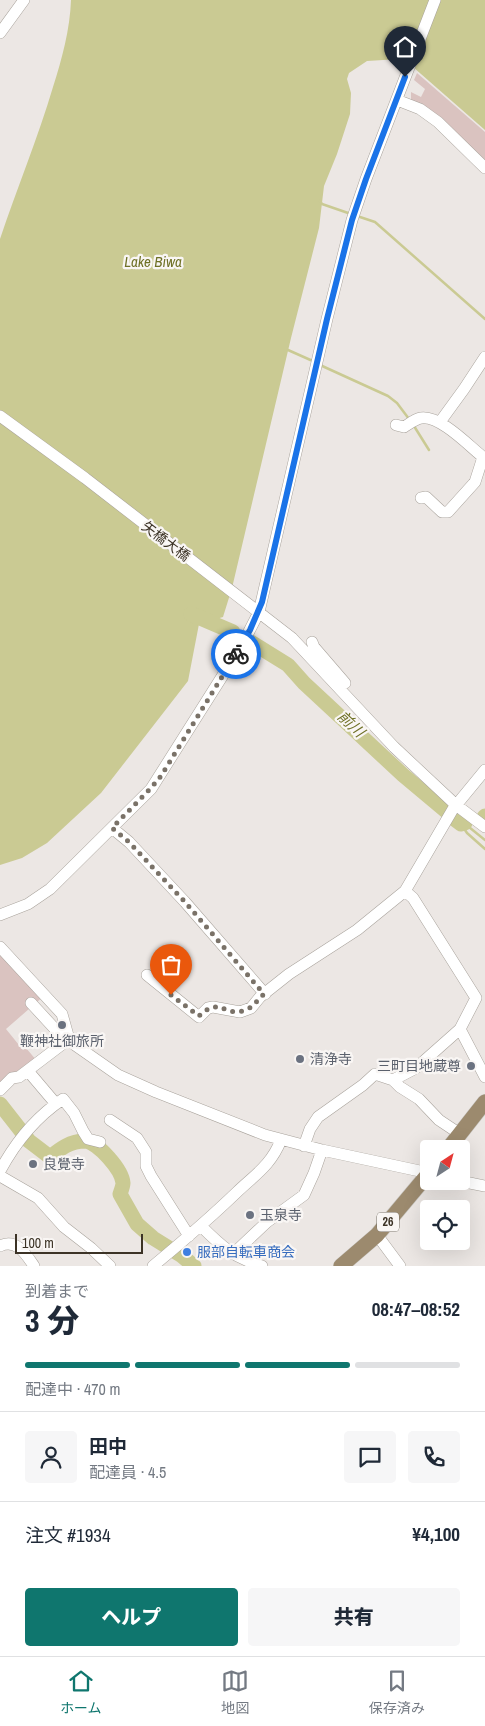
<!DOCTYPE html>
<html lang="ja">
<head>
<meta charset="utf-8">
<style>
	:root { --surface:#fff; --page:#f6f6f7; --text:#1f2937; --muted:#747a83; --line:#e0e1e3; --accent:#0f766e }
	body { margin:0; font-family:"Archivo Narrow","Noto Sans JP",sans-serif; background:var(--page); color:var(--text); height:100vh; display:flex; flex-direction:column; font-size:19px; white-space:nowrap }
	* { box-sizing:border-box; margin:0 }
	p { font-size:16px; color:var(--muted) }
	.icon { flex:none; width:28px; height:28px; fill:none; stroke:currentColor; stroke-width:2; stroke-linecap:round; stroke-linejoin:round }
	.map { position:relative; height:1266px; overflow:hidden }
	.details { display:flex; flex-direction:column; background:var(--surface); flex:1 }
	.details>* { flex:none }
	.needle { width:32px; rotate:36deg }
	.buttons { position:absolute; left:420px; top:1140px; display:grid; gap:10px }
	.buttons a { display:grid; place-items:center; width:50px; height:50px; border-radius:5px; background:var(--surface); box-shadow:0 5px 20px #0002; font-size:25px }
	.scale { position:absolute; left:15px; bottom:12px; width:128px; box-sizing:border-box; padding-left:5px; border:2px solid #3c3326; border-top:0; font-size:14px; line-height:18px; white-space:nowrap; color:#3c3326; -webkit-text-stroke:4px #f9f6f4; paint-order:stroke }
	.pin { position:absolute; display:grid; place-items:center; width:42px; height:42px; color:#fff; margin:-51px -21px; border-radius:50% 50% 50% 0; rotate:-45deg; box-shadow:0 0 5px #0007 }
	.pin .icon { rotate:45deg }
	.courier { position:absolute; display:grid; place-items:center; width:50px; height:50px; margin:-25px; border:4px solid #1a73e8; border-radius:50%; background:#fff; color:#222; box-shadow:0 1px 6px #0007 }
	.head em { font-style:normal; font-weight:800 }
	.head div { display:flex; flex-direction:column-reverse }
	.head { display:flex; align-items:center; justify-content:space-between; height:85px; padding:0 25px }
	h1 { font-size:32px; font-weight:800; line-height:38px }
	.bar { display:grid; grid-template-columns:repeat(4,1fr); gap:8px 5px; align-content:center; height:60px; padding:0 25px }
	.bar i { height:6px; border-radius:4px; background:var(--line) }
	.bar .active { background:var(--accent) }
	.bar p { grid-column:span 4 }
	.line { display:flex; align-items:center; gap:12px; padding:0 25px; border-top:1px solid var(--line) }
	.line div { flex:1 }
	.round { display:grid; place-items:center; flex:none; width:52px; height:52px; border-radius:5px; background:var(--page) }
	.primary-button { display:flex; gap:10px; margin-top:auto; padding:10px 25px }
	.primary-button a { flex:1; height:58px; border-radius:5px; background:var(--accent); color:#fff; font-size:20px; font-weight:800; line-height:58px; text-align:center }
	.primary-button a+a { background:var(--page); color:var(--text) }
	.tabs { display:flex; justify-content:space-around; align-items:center; height:70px; border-top:1px solid var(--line); background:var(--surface); font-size:14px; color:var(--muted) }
	.tabs a { display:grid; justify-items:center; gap:2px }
	.tabs .active { color:var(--accent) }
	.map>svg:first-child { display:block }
	.green { fill:#dac3c0 }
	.water { fill:#caca93 }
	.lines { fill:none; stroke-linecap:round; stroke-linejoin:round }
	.stream { stroke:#caca93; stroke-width:2.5 }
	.river { stroke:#caca93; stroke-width:15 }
	.minor-casing { stroke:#a9a39c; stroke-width:12 }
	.major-casing { stroke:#c8c6c2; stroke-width:16 }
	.minor { stroke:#fff; stroke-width:11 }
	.major { stroke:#9c8a6e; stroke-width:15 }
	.done { stroke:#7a7268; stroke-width:5; stroke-dasharray:0 9 }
	.route { stroke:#1a73e8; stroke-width:6 }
	.worship-dot { fill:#6b7280; stroke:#f9f6f4; stroke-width:2 }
	.shop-dot { fill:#3f7fe0; stroke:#f9f6f4; stroke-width:2 }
	.labels { text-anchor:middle; stroke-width:4.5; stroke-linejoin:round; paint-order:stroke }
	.shield { fill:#f9f6f4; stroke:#756e64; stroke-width:1 }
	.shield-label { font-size:12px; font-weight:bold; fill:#3c3326 }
	.street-label { font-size:14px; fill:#3c3326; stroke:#f9f6f4 }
	.worship-label { font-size:14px; fill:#5b616d; stroke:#f9f6f4; text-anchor:start }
	.shop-label { font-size:14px; fill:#366cbe; stroke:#f9f6f4; text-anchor:start }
	.water-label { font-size:15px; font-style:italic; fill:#6f7126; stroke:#f9f6f4 }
</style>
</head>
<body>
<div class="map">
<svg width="485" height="1266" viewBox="0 0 485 1266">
	<rect width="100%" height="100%" fill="#ece7e4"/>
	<!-- green -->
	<path class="green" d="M 417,73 L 485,132 L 485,161 L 411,100 L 411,92 L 421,97 L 425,89 L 414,80 Z
		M 0,943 L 45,995 L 6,1029 L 23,1050 L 26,1048 L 37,1061 L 0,1085 Z"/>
	<!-- water -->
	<path class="water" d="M 71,0 L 485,0 L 485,130 L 405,60 L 400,59 L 367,61 L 349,73 L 347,79 L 351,93 L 350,114 L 337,154 L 324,186 L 319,228 L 291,338 L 232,588 L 223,617 L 199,624 L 188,681 L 101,793 L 47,843 L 22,858 L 0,865 L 0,239 C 17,188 38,138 53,87 C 62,59 70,29 71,0 Z"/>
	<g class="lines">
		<!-- stream -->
		<path class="stream" d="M 320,201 L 322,204 L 351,214
			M 357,216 L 375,222 L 485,319
			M 288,350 L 315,362
			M 320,365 L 388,396 L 397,403 L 409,419
			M 414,426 L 429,450
			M 464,823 L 485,840
			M 461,824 L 467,833 L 485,849"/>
		<!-- river -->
		<path class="river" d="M 191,614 L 233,632
			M 251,642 L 288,665 L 304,683 L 403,775 L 446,811
			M 484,817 L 485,816
			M 453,818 L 461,824 L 465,823
			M 0,1104 L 29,1141 L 50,1157 C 60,1149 70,1141 85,1141 C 98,1142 122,1170 123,1183 C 123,1186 121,1191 120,1194 L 137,1224 L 153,1238 L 182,1256 L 194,1266"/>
		<!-- minor casing -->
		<g class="minor-casing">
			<path id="minor" d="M 0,33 L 24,0
				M 397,100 L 420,109 L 438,122 L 485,168
				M 0,416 L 85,478 L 292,638 L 394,747 L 456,805 L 485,827
				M 440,422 L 464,389 L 485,357
				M 396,425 L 404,427 C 409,424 415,419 421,418 C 440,415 469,446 483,457 L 475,482 L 448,512 L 442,512 L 426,497 L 421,498
				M 312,642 L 314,647 L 345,683
				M 112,828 L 129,842 L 185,902 L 265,994
				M 0,915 L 28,904 L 50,889 L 151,789 L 242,645 L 259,612 L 327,319 L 352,220 L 366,179 L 435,0
				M 0,947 L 62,1014 L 69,1039 L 75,1045 L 118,1075 L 156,1092 L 265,1135 L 322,1150 L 429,1173
				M 147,975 L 199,1017 L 208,1008 L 213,1007 L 240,1012 L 251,1008 L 260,997 L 289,974 L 357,930 L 405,891 L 453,809 L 485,770
				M 31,1003 L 66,1041
				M 460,1029 L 485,1077
				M 28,1071 L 56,1104
				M 393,1080 L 400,1087 L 419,1099 L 439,1120 L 460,1134
				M 0,1090 L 12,1078 L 19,1077 L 69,1039
				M 110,1120 L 137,1138 L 146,1152 L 146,1166 L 151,1176 L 189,1236
				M 304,1146 L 310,1129 L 318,1117 L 363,1085 L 375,1074 L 393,1080 L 416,1068 L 460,1029 L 476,998 L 413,898 L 405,891
				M 0,1171 C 15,1143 36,1117 63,1099 L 74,1113 L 83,1131 L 88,1139 L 100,1142
				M 0,1176 L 38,1198 L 64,1227 L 91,1248 L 110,1266
				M 460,1181 L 485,1186
				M 201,1226 C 222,1247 233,1257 262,1266
				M 377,1235 L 400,1266
				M 0,1246 C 16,1238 26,1254 34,1266
				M 233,1254 L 267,1222 L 304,1195 L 314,1173 L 322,1150
				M 153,1266 C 182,1242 210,1218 237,1192 C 256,1174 271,1165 281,1140"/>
		</g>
		<!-- major casing -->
		<g class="major-casing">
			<path id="major" d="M 448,1149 L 485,1102
				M 341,1266 L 377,1235 L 429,1173"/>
		</g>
		<!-- minor -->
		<use href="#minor" class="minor"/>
		<!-- major -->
		<use href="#major" class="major"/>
	</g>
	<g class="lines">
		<!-- done -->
		<path class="done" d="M 171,995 L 199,1016 C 221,996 223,1016 243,1011 C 252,1009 257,1000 264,994 L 185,902 L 129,842 L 112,828 L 151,788 L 161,776 L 236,654"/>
		<!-- route -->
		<path class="route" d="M 236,654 L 250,630 L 262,602 L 327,319 L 352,220 L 366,179 L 405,77"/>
	</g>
	<!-- markers -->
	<g class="worship-dot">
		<circle cx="62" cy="1025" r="5"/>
		<circle cx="300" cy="1059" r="5"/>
		<circle cx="471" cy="1066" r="5"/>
		<circle cx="33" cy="1164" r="5"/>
		<circle cx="250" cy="1215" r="5"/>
	</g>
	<circle class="shop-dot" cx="187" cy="1252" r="5"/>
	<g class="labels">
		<!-- shield labels -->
		<rect class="shield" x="377" y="1212.5" width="22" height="19" rx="4"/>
		<g class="shield-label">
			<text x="388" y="1226">26</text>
		</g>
		<!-- street labels -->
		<g class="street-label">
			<text transform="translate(166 541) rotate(37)" y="5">矢橋大橋</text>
		</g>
		<!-- worship labels -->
		<g class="worship-label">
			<text x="62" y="1046" text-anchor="middle">鞭神社御旅所</text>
			<text x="310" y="1064">清浄寺</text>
			<text x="461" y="1071" text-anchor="end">三町目地蔵尊</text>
			<text x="43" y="1169">良覺寺</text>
			<text x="260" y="1220">玉泉寺</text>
		</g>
		<!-- shop labels -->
		<g class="shop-label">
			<text x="197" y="1257">服部自転車商会</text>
		</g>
		<!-- water labels -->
		<g class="water-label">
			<text x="153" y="267">Lake Biwa</text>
			<text transform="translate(351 724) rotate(43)" y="5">前川</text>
		</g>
	</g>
</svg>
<div class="buttons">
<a><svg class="needle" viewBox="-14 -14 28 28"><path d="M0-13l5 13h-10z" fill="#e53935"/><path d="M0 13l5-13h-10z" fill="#747a83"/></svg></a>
<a><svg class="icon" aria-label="locate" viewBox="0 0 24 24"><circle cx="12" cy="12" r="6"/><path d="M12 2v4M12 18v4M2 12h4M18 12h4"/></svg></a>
</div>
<div class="scale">100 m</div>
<div class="pin" style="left:171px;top:995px;background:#ea580c"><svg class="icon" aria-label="bag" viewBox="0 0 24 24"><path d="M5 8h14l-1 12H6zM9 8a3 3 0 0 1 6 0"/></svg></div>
<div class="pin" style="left:405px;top:77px;background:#1f2937"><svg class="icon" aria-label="home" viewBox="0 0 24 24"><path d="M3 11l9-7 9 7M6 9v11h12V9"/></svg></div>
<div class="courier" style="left:236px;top:654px"><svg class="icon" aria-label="bike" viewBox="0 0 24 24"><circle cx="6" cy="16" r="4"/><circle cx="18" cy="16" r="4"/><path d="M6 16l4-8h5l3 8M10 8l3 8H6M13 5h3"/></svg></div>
</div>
<section class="details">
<div class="head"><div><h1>3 分</h1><p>到着まで</p></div><em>08:47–08:52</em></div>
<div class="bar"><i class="active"></i><i class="active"></i><i class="active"></i><i></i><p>配達中 · 470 m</p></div>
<div class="line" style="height:90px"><a class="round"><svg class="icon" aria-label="person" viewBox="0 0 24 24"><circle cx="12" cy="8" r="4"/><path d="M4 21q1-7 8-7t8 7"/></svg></a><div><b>田中</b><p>配達員 · 4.5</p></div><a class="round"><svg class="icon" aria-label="chat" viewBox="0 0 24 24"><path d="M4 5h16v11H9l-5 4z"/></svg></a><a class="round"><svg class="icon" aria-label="phone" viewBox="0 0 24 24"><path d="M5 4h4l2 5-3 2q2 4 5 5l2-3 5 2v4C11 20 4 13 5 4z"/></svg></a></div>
<div class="line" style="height:65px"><div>注文 #1934</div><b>¥4,100</b></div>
<div class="primary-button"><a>ヘルプ</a><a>共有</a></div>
</section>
<nav class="tabs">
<a class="active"><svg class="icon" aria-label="home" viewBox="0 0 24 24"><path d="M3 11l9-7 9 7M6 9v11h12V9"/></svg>ホーム</a>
<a><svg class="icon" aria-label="map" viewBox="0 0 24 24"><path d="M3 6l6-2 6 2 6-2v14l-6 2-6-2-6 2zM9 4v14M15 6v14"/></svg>地図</a>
<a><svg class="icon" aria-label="saved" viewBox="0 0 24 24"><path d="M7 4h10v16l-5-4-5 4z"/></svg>保存済み</a>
</nav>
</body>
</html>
